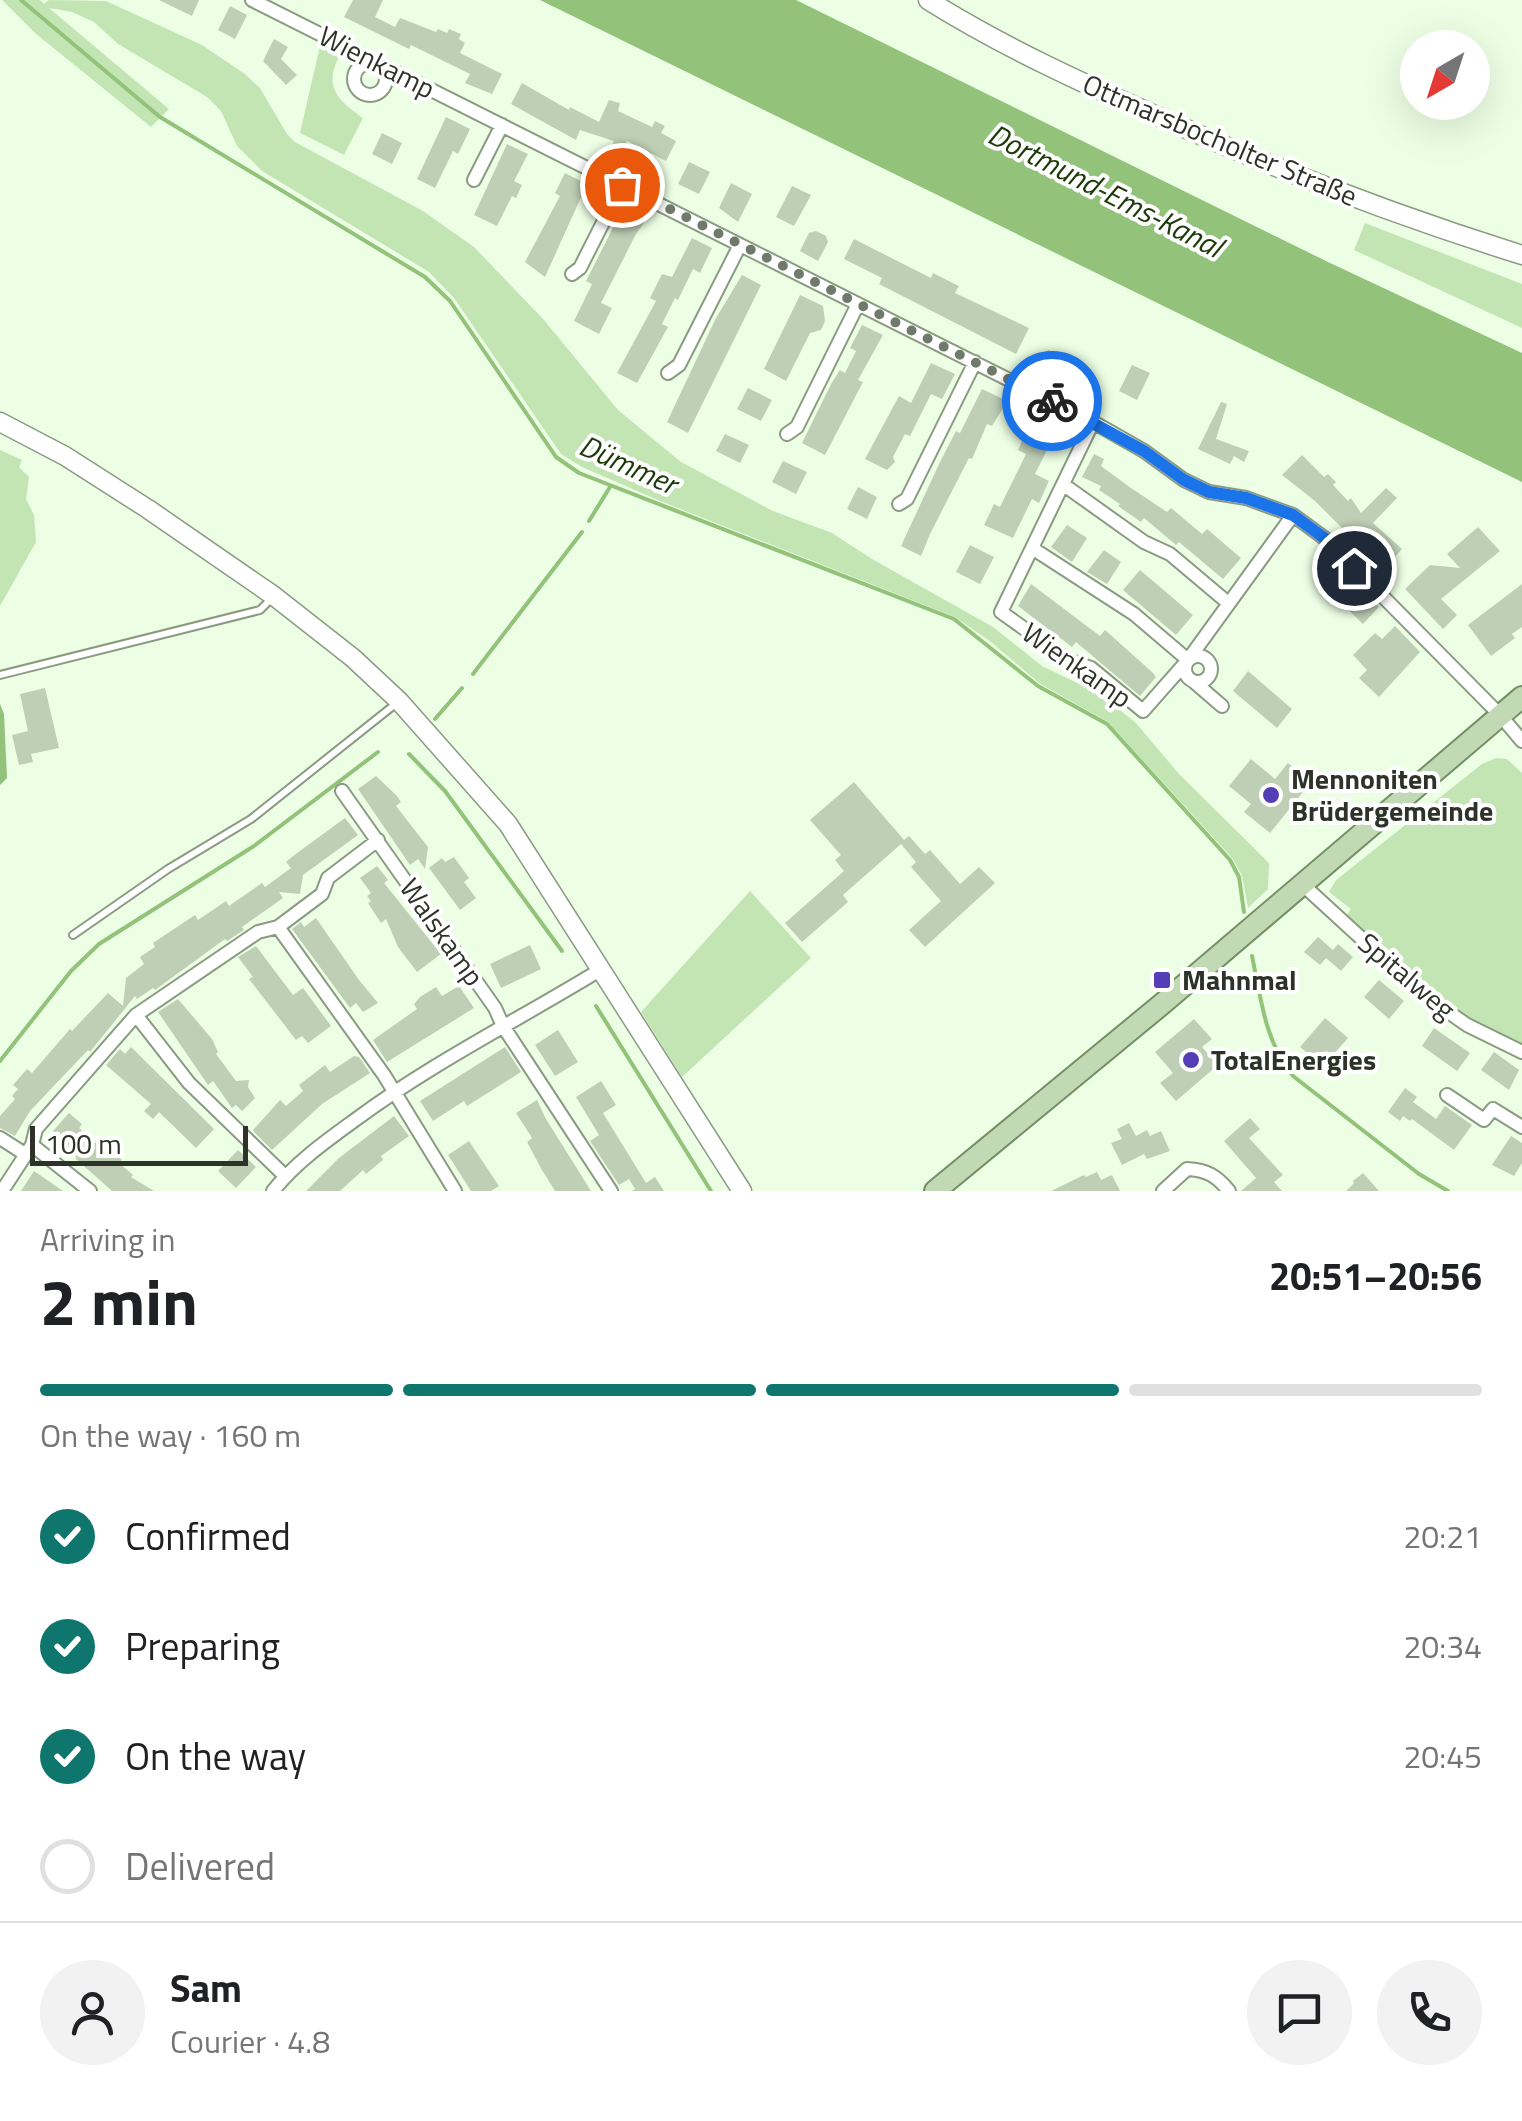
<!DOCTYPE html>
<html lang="en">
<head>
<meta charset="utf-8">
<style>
	:root { --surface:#fff; --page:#f2f2f2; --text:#202124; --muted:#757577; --line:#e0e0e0; --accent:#0f766e }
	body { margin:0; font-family:"Titillium Web",sans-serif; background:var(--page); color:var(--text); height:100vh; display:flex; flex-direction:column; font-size:38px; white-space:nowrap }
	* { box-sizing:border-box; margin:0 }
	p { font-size:32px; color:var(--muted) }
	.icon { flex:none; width:55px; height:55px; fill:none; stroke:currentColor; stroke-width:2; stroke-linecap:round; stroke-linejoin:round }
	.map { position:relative; height:1191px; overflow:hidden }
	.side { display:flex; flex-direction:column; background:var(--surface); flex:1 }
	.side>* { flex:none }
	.needle { width:65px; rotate:219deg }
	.buttons { position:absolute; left:1400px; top:30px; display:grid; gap:20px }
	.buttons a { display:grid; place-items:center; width:90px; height:90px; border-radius:50%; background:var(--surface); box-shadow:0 10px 40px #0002; font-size:50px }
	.scale { position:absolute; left:30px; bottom:25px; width:218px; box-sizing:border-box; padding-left:10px; border:5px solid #2d3329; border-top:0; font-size:28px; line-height:35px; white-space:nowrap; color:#2d3329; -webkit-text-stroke:8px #fff; paint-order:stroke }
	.pin { position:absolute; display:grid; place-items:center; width:85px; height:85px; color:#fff; margin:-42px; border:5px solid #fff; border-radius:50%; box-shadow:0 2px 10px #0007 }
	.courier { position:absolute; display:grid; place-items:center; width:100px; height:100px; margin:-50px; border:8px solid #1a73e8; border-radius:50%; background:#fff; color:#222; box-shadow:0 2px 12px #0007 }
	.headline em { font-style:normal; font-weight:700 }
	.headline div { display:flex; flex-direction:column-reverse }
	.headline { display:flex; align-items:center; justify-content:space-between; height:170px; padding:0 40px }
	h1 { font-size:65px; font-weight:700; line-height:75px }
	.bar { display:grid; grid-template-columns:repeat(4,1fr); gap:15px 10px; align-content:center; height:120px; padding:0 40px }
	.bar i { height:12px; border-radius:8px; background:var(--line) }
	.bar .on { background:var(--accent) }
	.bar p { grid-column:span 4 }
	.line { display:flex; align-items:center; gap:25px; padding:0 40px; border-top:2px solid var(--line) }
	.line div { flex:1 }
	.round { display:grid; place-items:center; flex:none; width:105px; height:105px; border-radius:52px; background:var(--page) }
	ol { padding:0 40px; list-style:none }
	li { display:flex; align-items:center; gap:30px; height:110px }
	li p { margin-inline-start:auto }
	li .icon { padding:10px; border-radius:50%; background:var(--accent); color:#fff; stroke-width:4 }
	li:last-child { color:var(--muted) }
	li i { width:55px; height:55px; border:5px solid var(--line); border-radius:50% }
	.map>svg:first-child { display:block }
	.green { fill:#c3e5b3 }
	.water { fill:#93c27a }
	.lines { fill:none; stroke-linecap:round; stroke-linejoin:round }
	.stream { stroke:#93c27a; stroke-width:4 }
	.building { fill:#becfb6 }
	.lane-casing { stroke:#8b9b83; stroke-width:10 }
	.street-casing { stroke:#8b9b83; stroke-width:16 }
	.secondary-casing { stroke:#8b9b83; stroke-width:21 }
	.primary-casing { stroke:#739064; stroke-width:24 }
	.lane { stroke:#fff; stroke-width:6 }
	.street { stroke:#fff; stroke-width:12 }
	.secondary { stroke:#fff; stroke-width:18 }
	.primary { stroke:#c1dab5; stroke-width:20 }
	.done { stroke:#707a6a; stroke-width:10; stroke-dasharray:0 18 }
	.route { stroke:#1a73e8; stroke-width:12 }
	.poi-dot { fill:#543eb6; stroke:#fff; stroke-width:4 }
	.labels { text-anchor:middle; stroke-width:8; stroke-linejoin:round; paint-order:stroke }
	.street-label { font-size:28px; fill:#2d3329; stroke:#fff }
	.poi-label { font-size:28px; font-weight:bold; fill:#2d3329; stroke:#fff; text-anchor:start }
	.water-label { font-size:30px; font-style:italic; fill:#1c3a07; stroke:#fff }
</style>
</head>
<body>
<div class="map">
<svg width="1522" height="1191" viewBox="0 0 1522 1191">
	<rect width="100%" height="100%" fill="#ecfee4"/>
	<!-- green -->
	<path class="green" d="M 2,0 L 40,0 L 44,4 L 49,0 L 106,1 L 202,45 L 245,74 L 260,88 L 287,134 L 295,142 L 423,211 L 474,247 L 544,320 L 618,410 L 681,462 L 773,511 L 832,533 L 872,559 L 993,627 L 1042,666 L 1100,694 L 1136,723 L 1179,774 L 1269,863 L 1268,889 L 1248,908 L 1242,875 L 1232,858 L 1108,722 L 1039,683 L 991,642 L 955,617 L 660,501 L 582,467 L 561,454 L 454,298 L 429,272 L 262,171 L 237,146 L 221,111 L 207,97 L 118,44 L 94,22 L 72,12 L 49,8 L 169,109 L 151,127 L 35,33 Z
		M 320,46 L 340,55 C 323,86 337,100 363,118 L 344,155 L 300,133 Z
		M 1365,223 L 1522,284 L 1522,328 L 1354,250 Z
		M 0,450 L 22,460 L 19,467 L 29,477 L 26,499 L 34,515 L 36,542 L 0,606 Z
		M 1496,758 L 1507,759 L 1522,773 L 1522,1046 L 1476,1023 L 1420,984 L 1346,916 L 1351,909 L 1329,892 L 1336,880 L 1482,764 Z
		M 750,891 L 811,958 L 682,1077 L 641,1012 Z"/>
	<!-- water -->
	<path class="water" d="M 540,0 L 796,0 L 1328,262 L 1522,353 L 1522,482 Z
		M 0,704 L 4,714 L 7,778 L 0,785 Z"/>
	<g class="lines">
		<!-- stream -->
		<path class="stream" d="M 21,0 L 160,117 L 425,277 L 450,301 L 556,457 L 579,473 L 954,619 L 1038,686 L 1107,724 L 1230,860 L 1239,877 L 1244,912
			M 589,521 L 610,487
			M 473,674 L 582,532
			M 435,719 L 462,688
			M 409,754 L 445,791 L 562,951
			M 1252,956 C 1261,999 1265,1042 1293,1076 L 1419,1174 L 1448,1191
			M 596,1006 L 711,1191
			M 0,1061 L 71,971 L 99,944 L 254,846 L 378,752"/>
	</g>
	<!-- building -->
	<path class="building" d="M 159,0 L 199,0 L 192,16 Z
		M 353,0 L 383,0 L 375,17 L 395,27 L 400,18 L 436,32 L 438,29 L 447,33 L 449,29 L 461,34 L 459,39 L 465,43 L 460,53 L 502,74 L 492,94 L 465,83 L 470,74 L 411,45 L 409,49 L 344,17 Z
		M 230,6 L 247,15 L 235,39 L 218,30 Z
		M 274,39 L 288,47 L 281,59 L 297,75 L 286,85 L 263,61 Z
		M 522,83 L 569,110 L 570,107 L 599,122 L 609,100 L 620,103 L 618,111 L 652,127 L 655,121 L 665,126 L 661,133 L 676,141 L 666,161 L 627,141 L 622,151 L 612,146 L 614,141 L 580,130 L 576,140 L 511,104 Z
		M 446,117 L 470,129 L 458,154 L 453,151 L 435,188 L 417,179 Z
		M 382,133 L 402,143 L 392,164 L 372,154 Z
		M 507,144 L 528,154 L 514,181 L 522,185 L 516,198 L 512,196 L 497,226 L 474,215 Z
		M 689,162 L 710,172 L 699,194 L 678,184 Z
		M 565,173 L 587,184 L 545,277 L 525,262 L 560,196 L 555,193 Z
		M 731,183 L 752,194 L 738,222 L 719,208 Z
		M 792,186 L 811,195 L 794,226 L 776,217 Z
		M 626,202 L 650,214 L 636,234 L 601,303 L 612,308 L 599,334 L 574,321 L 592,284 L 586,281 Z
		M 816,231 L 826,236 L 828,242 L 818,261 L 800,251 L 809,233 Z
		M 692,238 L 712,248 L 700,273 L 693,269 L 678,300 L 675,298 L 662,324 L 668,327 L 637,383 L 617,373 L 656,301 L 650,298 L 662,274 L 672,277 Z
		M 854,239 L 931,278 L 933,273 L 959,286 L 955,293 L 1029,328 L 1016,354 L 879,284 L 882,278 L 844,259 Z
		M 742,275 L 761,285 L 688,433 L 667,422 L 716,318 Z
		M 800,295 L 823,306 L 825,321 L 821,330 L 810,333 L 786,381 L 764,369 Z
		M 862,325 L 883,335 L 858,380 L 863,382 L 825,455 L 802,443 L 831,384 L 840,370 L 845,373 L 856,351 L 850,348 Z
		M 1048,350 L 1073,362 L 1060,366 L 1063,374 L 1059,381 L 1037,371 Z
		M 931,363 L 955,374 L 942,399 L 931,394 L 910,436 L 905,434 L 893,457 L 895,462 L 887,470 L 865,459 L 899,396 L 911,403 Z
		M 1132,365 L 1150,373 L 1137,400 L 1119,391 Z
		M 748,388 L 772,400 L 761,421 L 737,409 Z
		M 982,389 L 1005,400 L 1003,408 L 992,426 L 987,424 L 972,459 L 969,458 L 930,534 L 921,556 L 901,546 L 940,462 L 956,431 L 960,433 Z
		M 1221,402 L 1227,404 L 1216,439 L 1249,451 L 1244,462 L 1234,456 L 1230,464 L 1198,449 Z
		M 1035,414 L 1059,426 L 1035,474 L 1049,481 L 1039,503 L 1032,499 L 1013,538 L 984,525 L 994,504 L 1000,507 L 1026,454 L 1018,450 Z
		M 725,434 L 749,445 L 740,463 L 716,451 Z
		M 1094,454 L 1104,459 L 1101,466 L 1131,488 L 1167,512 L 1171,508 L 1202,534 L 1207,529 L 1241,558 L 1223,579 L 1179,542 L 1176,545 L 1144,518 L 1141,522 L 1118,506 L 1120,504 L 1099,490 L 1101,486 L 1082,477 Z
		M 1302,455 L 1324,477 L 1328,474 L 1336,482 L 1333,485 L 1348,501 L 1351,498 L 1361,513 L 1386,488 L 1397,498 L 1373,523 L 1402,549 L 1380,573 L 1340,536 L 1345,531 L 1315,501 L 1282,475 Z
		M 783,461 L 807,472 L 796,494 L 772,482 Z
		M 858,487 L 877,497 L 867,519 L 847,509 Z
		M 1067,525 L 1087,538 L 1072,562 L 1051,547 Z
		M 1478,527 L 1500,551 L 1441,599 L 1457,615 L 1443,629 L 1405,589 L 1430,565 L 1460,568 L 1447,554 Z
		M 970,545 L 994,557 L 980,584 L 956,572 Z
		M 1104,550 L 1121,562 L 1107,584 L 1087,572 Z
		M 1140,570 L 1193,615 L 1176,635 L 1123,590 Z
		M 1350,577 L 1379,607 L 1363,624 L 1332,594 Z
		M 1031,584 L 1100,636 L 1105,630 L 1152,672 L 1156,677 L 1140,696 L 1076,642 L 1072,647 L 1018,606 Z
		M 1522,584 L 1522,627 L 1512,634 L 1515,638 L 1491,656 L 1468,625 Z
		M 1395,626 L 1420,652 L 1379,697 L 1359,678 L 1367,670 L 1353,655 L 1375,633 L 1382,639 Z
		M 1248,671 L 1292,709 L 1277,728 L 1233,691 Z
		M 45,688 L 59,748 L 31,754 L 33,762 L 19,765 L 12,735 L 28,731 L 20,694 Z
		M 1251,759 L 1275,779 L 1288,763 L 1311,782 L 1270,833 L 1244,812 L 1251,804 L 1229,786 Z
		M 376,776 L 397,796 L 401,802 L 396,806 L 428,847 L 425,869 L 418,859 L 410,865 L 358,789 Z
		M 854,782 L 904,840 L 909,836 L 925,854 L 930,850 L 960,884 L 979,867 L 995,883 L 925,947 L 909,930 L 941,901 L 911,867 L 916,862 L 901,844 L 843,895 L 848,902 L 802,942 L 785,923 L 844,871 L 835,860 L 841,855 L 810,820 Z
		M 345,818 L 358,835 L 303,875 L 300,894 L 279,892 L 283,898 L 242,927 L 244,930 L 227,941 L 225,939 L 155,990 L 153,988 L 137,999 L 135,996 L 90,1052 L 88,1050 L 30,1111 L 15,1136 L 0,1128 L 0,1116 L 15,1099 L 12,1096 L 18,1089 L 13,1085 L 27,1069 L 32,1073 L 70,1029 L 72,1031 L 108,993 L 123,1006 L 126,978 L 144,964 L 140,957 L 155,947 L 153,943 L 195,915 L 198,920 L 226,901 L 229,906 L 262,883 L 265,887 L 291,868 L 286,862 L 293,856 Z
		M 454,857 L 469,878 L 464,882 L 476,898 L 460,910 L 429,868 L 442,858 L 445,862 Z
		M 377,866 L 388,880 L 384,883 L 441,954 L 417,972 L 398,947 L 386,919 L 381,923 L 368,903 L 371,901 L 367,896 L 371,893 L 360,878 Z
		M 316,918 L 359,980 L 378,1003 L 363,1012 L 356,1003 L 350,1008 L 292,929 L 301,922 L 304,927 Z
		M 1318,937 L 1333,950 L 1338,944 L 1353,957 L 1341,971 L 1326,958 L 1320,965 L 1304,952 Z
		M 530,945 L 541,969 L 501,988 L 490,964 Z
		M 256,946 L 293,995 L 303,988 L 331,1026 L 308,1043 L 302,1036 L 296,1040 L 249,979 L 253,977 L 238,957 Z
		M 1379,980 L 1404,1001 L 1389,1019 L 1364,997 Z
		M 459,986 L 474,1008 L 387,1062 L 373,1040 L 417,1009 L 414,1004 L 420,997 L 436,987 L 442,996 Z
		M 178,999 L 212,1039 L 218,1052 L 216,1054 L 236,1081 L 249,1080 L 248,1087 L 255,1098 L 242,1111 L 236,1105 L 232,1108 L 213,1081 L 208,1085 L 158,1012 Z
		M 1325,1018 L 1348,1038 L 1323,1066 L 1300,1047 Z
		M 1194,1019 L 1212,1039 L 1202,1047 L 1218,1065 L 1176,1101 L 1160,1083 L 1173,1073 L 1155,1052 Z
		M 1434,1028 L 1470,1053 L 1457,1071 L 1422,1046 Z
		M 558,1030 L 578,1062 L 555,1076 L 535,1045 Z
		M 131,1047 L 214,1129 L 196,1148 L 159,1112 L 153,1119 L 144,1111 L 151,1104 L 106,1065 L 120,1049 L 125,1054 Z
		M 505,1047 L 521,1072 L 467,1106 L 464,1101 L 433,1121 L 420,1101 Z
		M 1494,1052 L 1519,1070 L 1509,1090 L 1481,1070 Z
		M 354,1056 L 359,1057 L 370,1073 L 322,1104 L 272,1150 L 255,1133 L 253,1130 L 280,1100 L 286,1106 L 303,1091 L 299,1085 L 325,1065 L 330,1072 Z
		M 601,1081 L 616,1105 L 603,1113 L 646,1183 L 655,1177 L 664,1191 L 632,1191 L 635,1189 L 629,1179 L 619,1185 L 590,1141 L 599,1135 L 576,1097 Z
		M 1405,1088 L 1417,1097 L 1413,1102 L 1436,1119 L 1445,1106 L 1472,1125 L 1454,1150 L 1412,1119 L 1410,1121 L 1403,1116 L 1400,1121 L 1388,1112 Z
		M 537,1100 L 546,1119 L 591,1191 L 555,1191 L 542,1170 L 527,1142 L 532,1138 L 516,1113 Z
		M 69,1113 L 82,1124 L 79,1128 L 106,1152 L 109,1148 L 122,1160 L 119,1163 L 133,1175 L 131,1177 L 154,1191 L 112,1191 L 76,1159 L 75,1153 L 53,1131 Z
		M 394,1116 L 409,1136 L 381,1156 L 383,1160 L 366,1174 L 363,1170 L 340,1191 L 306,1191 L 339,1158 Z
		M 1250,1118 L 1260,1129 L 1249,1138 L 1283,1175 L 1274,1182 L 1282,1191 L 1241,1191 L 1256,1178 L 1224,1141 Z
		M 1129,1123 L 1136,1136 L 1147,1130 L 1150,1136 L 1161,1131 L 1170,1151 L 1147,1159 L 1144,1154 L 1122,1165 L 1111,1143 L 1122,1139 L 1117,1129 Z
		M 1511,1136 L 1522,1143 L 1522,1163 L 1514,1176 L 1492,1165 Z
		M 469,1141 L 499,1186 L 491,1191 L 471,1191 L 448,1155 Z
		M 238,1150 L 256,1167 L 236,1188 L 218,1171 Z
		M 34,1171 L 63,1191 L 21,1191 Z
		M 1097,1172 L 1101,1180 L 1112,1175 L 1120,1191 L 1051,1191 L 1084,1175 L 1086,1177 Z
		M 1363,1173 L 1379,1191 L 1346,1191 L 1354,1183 L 1353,1181 Z"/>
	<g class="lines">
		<!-- lane casing -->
		<g class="lane-casing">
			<path id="lane" d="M 0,675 L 260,610 L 273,597
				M 73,935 L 168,869 L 251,819 L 398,702"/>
		</g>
		<!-- street casing -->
		<g class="street-casing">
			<path id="street" d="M 252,0 L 1093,422 L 1144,451 L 1184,480 L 1209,492 L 1246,498 L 1293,515 L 1327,540 L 1500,715 L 1522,741
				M354 79a16 16 0 1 1 32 0a16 16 0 1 1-32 0Z
				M 474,180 L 502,125
				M 572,274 L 580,268 L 622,185
				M 668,373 L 679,365 L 740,245
				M 1093,422 L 1001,612 L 1068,660 L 1091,668 L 1143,711 L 1188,660 L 1293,515
				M 787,434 L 797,427 L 858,304
				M 1064,485 L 1144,542 L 1170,554 L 1227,602
				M 899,504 L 907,499 L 975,362
				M 1032,548 L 1134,614 L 1188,660
				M1185 669a13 13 0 1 1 26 0a13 13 0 1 1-26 0Z
				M 1193,681 L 1222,706
				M 342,791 L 495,1008 L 503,1026 L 611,1191
				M 1302,884 L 1421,993 L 1467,1025 L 1522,1052
				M 278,927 L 384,1075 L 455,1191
				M 136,1015 L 189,1083 L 285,1176
				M 1447,1095 L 1484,1120 L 1493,1109 L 1522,1127
				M 0,1138 L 25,1154
				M 32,1145 L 90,1191
				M 2,1191 L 32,1145 L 36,1129 L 136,1015 L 258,932 L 278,927 L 322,894 L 328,878 L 378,840
				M 273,1191 C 295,1163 326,1141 355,1120 C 432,1063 518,1020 600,970
				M 1163,1191 L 1187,1169 C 1207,1170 1217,1176 1229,1191"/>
		</g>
		<!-- secondary casing -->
		<g class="secondary-casing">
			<path id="secondary" d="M 928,0 C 1003,47 1084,84 1166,120 C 1282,172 1401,217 1522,255
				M 0,422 L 65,456 L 148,509 L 274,596 L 353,658 L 399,701 L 508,824 L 742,1191"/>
		</g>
		<!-- primary casing -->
		<g class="primary-casing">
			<path id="primary" d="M 935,1191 L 1162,1004 L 1522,697"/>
		</g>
		<!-- lane -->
		<use href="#lane" class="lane"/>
		<!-- street -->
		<use href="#street" class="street"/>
		<!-- secondary -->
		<use href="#secondary" class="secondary"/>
		<!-- primary -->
		<use href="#primary" class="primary"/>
	</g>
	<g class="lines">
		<!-- done -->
		<path class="done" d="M 622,185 L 1052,401"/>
		<!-- route -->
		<path class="route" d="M 1052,401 L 1144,451 L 1184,480 L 1209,492 L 1246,498 L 1293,515 L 1327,540 L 1354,568"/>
	</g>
	<!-- markers -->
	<g class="poi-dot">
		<circle cx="1271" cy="795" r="10"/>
		<rect x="1152" y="970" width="20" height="20" rx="5"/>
		<circle cx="1191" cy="1060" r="10"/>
	</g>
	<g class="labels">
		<!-- street labels -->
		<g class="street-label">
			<text transform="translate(377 62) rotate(27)" y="10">Wienkamp</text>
			<text transform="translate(1220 140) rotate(23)" y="10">Ottmarsbocholter Straße</text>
			<text transform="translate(1077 665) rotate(35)" y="10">Wienkamp</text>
			<text transform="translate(442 932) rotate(55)" y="10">Walskamp</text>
			<text transform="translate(1407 976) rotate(40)" y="10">Spitalweg</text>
		</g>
		<!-- poi labels -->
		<g class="poi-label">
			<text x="1291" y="789">Mennoniten<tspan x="1291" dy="32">Brüdergemeinde</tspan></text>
			<text x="1182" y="990">Mahnmal</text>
			<text x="1211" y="1070">TotalEnergies</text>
		</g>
		<!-- water labels -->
		<g class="water-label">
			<text transform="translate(1105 191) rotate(27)" y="10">Dortmund-Ems-Kanal</text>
			<text transform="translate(628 465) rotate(24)" y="10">Dümmer</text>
		</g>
	</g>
</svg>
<div class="buttons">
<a><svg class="needle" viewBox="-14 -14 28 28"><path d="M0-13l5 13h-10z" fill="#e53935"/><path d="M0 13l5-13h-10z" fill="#757577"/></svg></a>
</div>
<div class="scale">100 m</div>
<div class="pin" style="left:622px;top:185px;background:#ea580c"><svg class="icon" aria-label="bag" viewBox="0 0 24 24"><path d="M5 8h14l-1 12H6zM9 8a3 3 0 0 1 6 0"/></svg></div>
<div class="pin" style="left:1354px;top:568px;background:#1f2937"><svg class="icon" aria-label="home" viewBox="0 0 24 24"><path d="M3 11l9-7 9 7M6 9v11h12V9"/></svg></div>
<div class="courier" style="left:1052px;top:401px"><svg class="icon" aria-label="bike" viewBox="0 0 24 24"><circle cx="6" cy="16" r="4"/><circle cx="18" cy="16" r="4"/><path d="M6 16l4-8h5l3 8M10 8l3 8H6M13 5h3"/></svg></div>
</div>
<section class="side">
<div class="headline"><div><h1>2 min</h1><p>Arriving in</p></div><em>20:51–20:56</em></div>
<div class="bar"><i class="on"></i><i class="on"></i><i class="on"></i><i></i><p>On the way · 160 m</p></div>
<ol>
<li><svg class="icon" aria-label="check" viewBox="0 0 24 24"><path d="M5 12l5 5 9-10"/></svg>Confirmed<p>20:21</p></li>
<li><svg class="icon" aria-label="check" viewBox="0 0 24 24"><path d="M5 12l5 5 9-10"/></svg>Preparing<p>20:34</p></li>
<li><svg class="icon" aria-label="check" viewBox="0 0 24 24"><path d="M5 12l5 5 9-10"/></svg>On the way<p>20:45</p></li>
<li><i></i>Delivered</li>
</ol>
<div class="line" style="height:180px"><a class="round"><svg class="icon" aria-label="person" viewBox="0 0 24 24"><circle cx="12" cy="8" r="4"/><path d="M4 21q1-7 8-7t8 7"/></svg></a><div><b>Sam</b><p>Courier · 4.8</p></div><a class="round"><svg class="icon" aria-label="chat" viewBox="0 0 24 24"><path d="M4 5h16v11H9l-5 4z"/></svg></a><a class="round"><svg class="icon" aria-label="phone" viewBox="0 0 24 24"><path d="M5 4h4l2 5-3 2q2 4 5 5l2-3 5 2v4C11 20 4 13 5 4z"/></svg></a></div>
</section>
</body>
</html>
